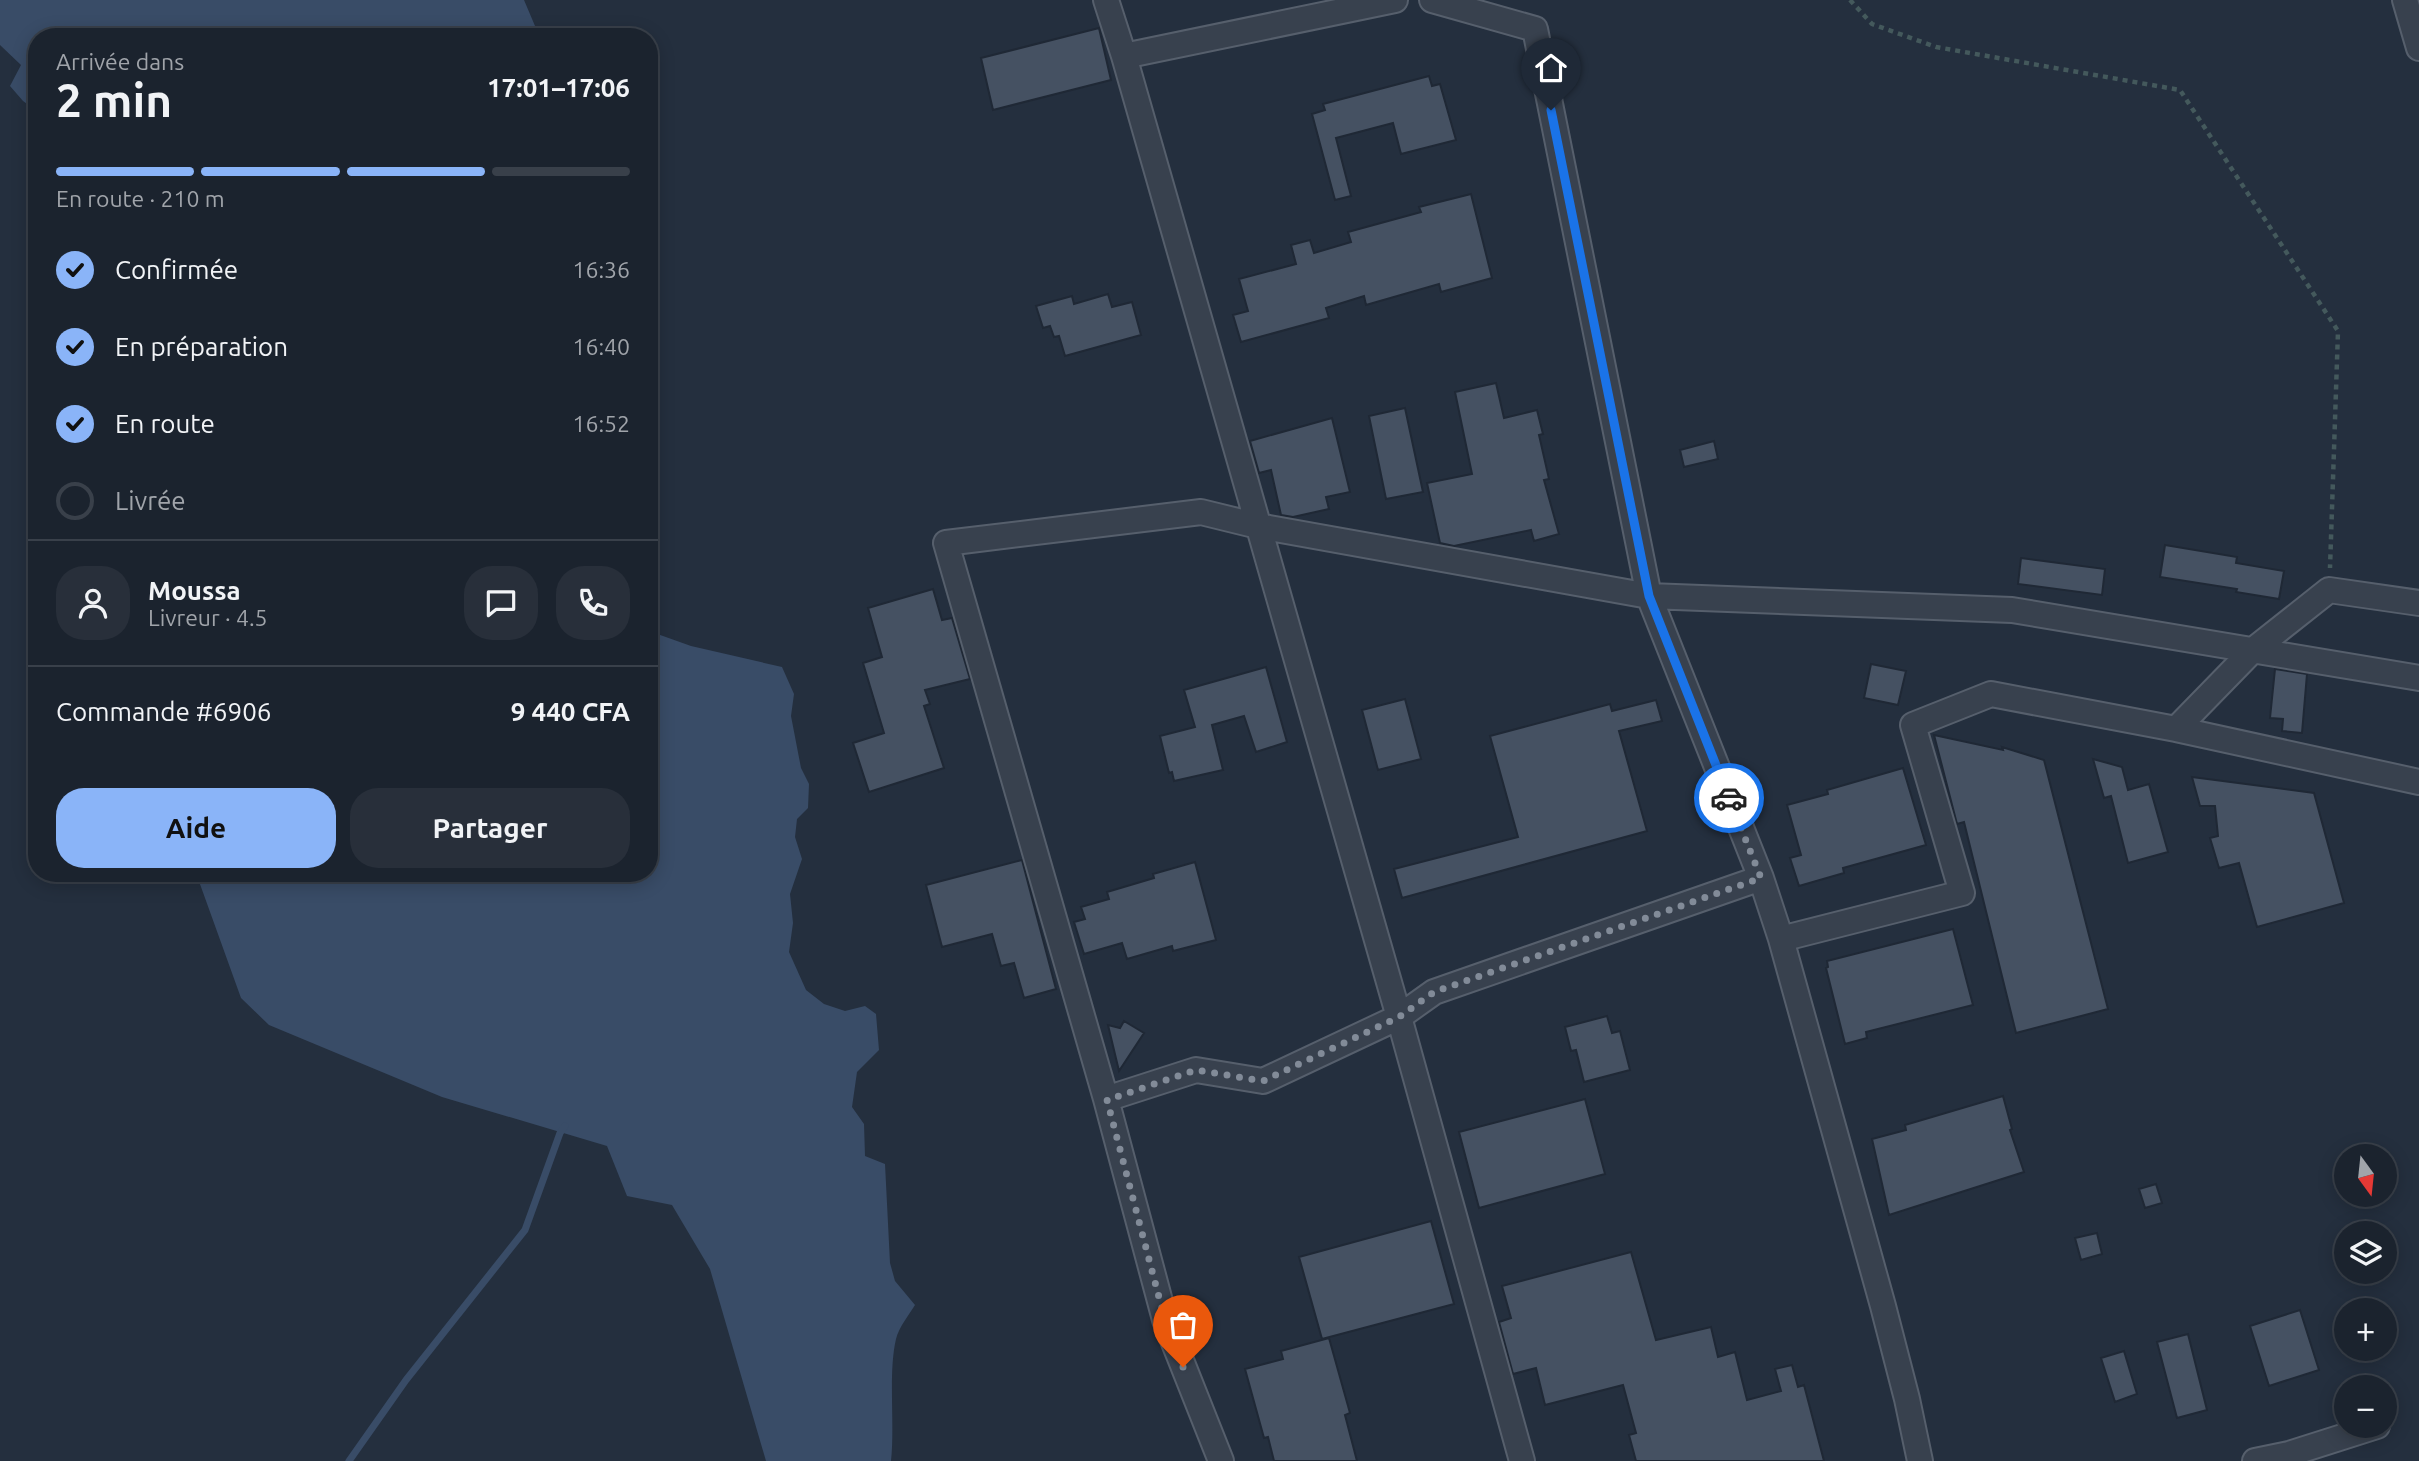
<!DOCTYPE html>
<html lang="fr">
<head>
<meta charset="utf-8">
<style>
	:root { --surface:#1b232e; --page:#282f3a; --text:#f1f3f6; --muted:#a0a4aa; --line:#39404a; --accent:#8ab4f8 }
	body { margin:0; font-family:Ubuntu,sans-serif; background:var(--page); color:var(--text); height:100vh; display:flex; flex-direction:column; font-size:26px; white-space:nowrap }
	* { box-sizing:border-box; margin:0 }
	p { font-size:23px; color:var(--muted) }
	.icon { flex:none; width:38px; height:38px; fill:none; stroke:currentColor; stroke-width:2; stroke-linecap:round; stroke-linejoin:round }
	.map { position:relative; flex:1; overflow:hidden }
	.sheet { position:absolute; left:28px; top:28px; width:630px; height:854px; display:flex; flex-direction:column; background:var(--surface); border-radius:28px; box-shadow:0 4px 18px #0003,0 0 0 2px var(--line) }
	.sheet>* { flex:none }
	.needle { width:46px; rotate:165deg }
	.buttons { position:absolute; left:2334px; top:1144px; display:grid; gap:14px }
	.buttons a { display:grid; place-items:center; width:63px; height:63px; border-radius:50%; background:var(--surface); box-shadow:0 4px 18px #0003,0 0 0 2px var(--line); font-size:35px }
	.pin { position:absolute; display:grid; place-items:center; width:60px; height:60px; color:#fff; margin:-72px -30px; border-radius:50% 50% 50% 0; rotate:-45deg; box-shadow:0 0 7px #0007 }
	.pin .icon { rotate:45deg }
	.courier { position:absolute; display:grid; place-items:center; width:70px; height:70px; margin:-35px; border:5px solid #1a73e8; border-radius:50%; background:#fff; color:#222; box-shadow:0 2px 9px #0007 }
	.summary em { font-style:normal; font-weight:700 }
	.summary div { display:flex; flex-direction:column-reverse }
	.summary { display:flex; align-items:center; justify-content:space-between; height:119px; padding:0 28px }
	h1 { font-size:46px; font-weight:700; line-height:52px }
	.bar { display:grid; grid-template-columns:repeat(4,1fr); gap:10px 7px; align-content:center; height:84px; padding:0 28px }
	.bar i { height:9px; border-radius:5px; background:var(--line) }
	.bar .on { background:var(--accent) }
	.bar p { grid-column:span 4 }
	.line { display:flex; align-items:center; gap:18px; padding:0 28px; border-top:2px solid var(--line) }
	.line div { flex:1 }
	.round { display:grid; place-items:center; flex:none; width:74px; height:74px; border-radius:28px; background:var(--page) }
	ol { padding:0 28px; list-style:none }
	li { display:flex; align-items:center; gap:21px; height:77px }
	li p { margin-inline-start:auto }
	li .icon { padding:7px; border-radius:50%; background:var(--accent); color:#111; stroke-width:4 }
	li:last-child { color:var(--muted) }
	li i { width:38px; height:38px; border:4px solid var(--line); border-radius:50% }
	.action { display:flex; gap:14px; margin-top:auto; padding:14px 28px }
	.action a { flex:1; height:80px; border-radius:28px; background:var(--accent); color:#111; font-size:28px; font-weight:700; line-height:80px; text-align:center }
	.action a+a { background:var(--page); color:var(--text) }
	.map>svg:first-child { display:block }
	.water { fill:#394c67 }
	.lines { fill:none; stroke-linecap:round; stroke-linejoin:round }
	.stream { stroke:#394c67; stroke-width:7 }
	.building { fill:#455162; stroke:#1f2835; stroke-width:2 }
	.minor-casing { stroke:#565f6c; stroke-width:28 }
	.path { stroke:#44595c; stroke-width:4.5; stroke-dasharray:5 5; stroke-linecap:butt }
	.minor { stroke:#38414e; stroke-width:24 }
	.done { stroke:#828b98; stroke-width:7; stroke-dasharray:0 12.6 }
	.route { stroke:#1a73e8; stroke-width:9 }
</style>
</head>
<body>
<div class="map">
<svg width="2419" height="1461" viewBox="0 0 2419 1461">
	<rect width="100%" height="100%" fill="#242f3e"/>
	<!-- water -->
	<path class="water" d="M 0,0 L 524,0 L 538,33 L 537,37 L 37,37 L 37,111 L 23,101 L 10,86 L 21,65 L 0,45 Z
		M 649,631 L 691,646 L 782,667 L 794,694 L 791,716 L 801,768 L 809,784 L 808,808 L 797,819 L 795,837 L 802,859 L 790,894 L 793,923 L 789,952 L 806,990 L 824,1004 L 845,1011 L 865,1006 L 876,1014 L 879,1050 L 857,1072 L 852,1107 L 864,1124 L 865,1156 L 885,1164 L 890,1263 L 895,1281 L 915,1305 C 909,1315 899,1327 896,1339 C 888,1373 895,1424 891,1461 L 766,1461 L 710,1269 L 672,1205 L 627,1196 L 607,1146 L 442,1097 L 269,1025 L 241,998 L 196,873 L 649,873 Z"/>
	<g class="lines">
		<!-- stream -->
		<path class="stream" d="M 349,1461 L 406,1380 L 525,1230 L 560,1133 L 565,1126"/>
	</g>
	<!-- building -->
	<path class="building" d="M 1099,28 L 1111,80 L 993,110 L 981,58 Z
		M 1429,76 L 1432,86 L 1440,84 L 1456,140 L 1401,154 L 1393,123 L 1336,138 L 1351,196 L 1335,200 L 1312,114 L 1325,110 L 1323,104 Z
		M 1471,194 L 1492,278 L 1441,292 L 1439,284 L 1366,305 L 1364,296 L 1326,308 L 1329,318 L 1241,342 L 1233,315 L 1248,311 L 1239,279 L 1296,264 L 1291,245 L 1310,240 L 1314,253 L 1351,242 L 1348,232 L 1421,212 L 1419,207 Z
		M 1108,294 L 1112,307 L 1132,302 L 1141,335 L 1065,356 L 1059,336 L 1054,337 L 1050,326 L 1043,328 L 1036,306 L 1072,296 L 1074,304 Z
		M 1496,383 L 1504,418 L 1537,410 L 1543,434 L 1539,435 L 1549,479 L 1544,480 L 1559,534 L 1534,541 L 1531,530 L 1454,546 L 1440,543 L 1427,483 L 1472,474 L 1455,392 Z
		M 1405,408 L 1423,492 L 1386,499 L 1369,416 Z
		M 1332,418 L 1350,492 L 1326,497 L 1329,509 L 1293,517 L 1281,515 L 1271,470 L 1259,473 L 1250,441 Z
		M 1714,441 L 1718,459 L 1684,467 L 1680,450 Z
		M 2165,545 L 2237,557 L 2236,563 L 2284,571 L 2279,599 L 2236,592 L 2237,589 L 2160,577 Z
		M 2021,558 L 2105,569 L 2102,595 L 2018,584 Z
		M 933,589 L 942,620 L 952,618 L 970,679 L 925,690 L 930,704 L 924,706 L 944,768 L 869,792 L 853,743 L 884,733 L 863,663 L 882,657 L 868,608 Z
		M 1871,664 L 1906,671 L 1898,705 L 1864,698 Z
		M 1266,667 L 1287,742 L 1256,752 L 1244,716 L 1212,725 L 1223,770 L 1174,781 L 1172,772 L 1169,773 L 1160,736 L 1195,727 L 1184,690 Z
		M 2275,669 L 2307,674 L 2302,733 L 2282,731 L 2283,719 L 2270,718 Z
		M 1405,699 L 1421,759 L 1378,770 L 1362,710 Z
		M 1656,700 L 1662,721 L 1619,731 L 1647,831 L 1402,898 L 1394,869 L 1518,837 L 1490,736 L 1610,704 L 1612,711 Z
		M 1934,735 L 2003,750 L 2002,747 L 2044,760 L 2108,1009 L 2016,1033 L 1964,822 L 1957,824 Z
		M 2093,759 L 2122,767 L 2128,790 L 2149,784 L 2168,852 L 2128,863 L 2111,796 L 2104,798 Z
		M 1903,768 L 1926,845 L 1843,868 L 1844,873 L 1799,886 L 1790,858 L 1801,855 L 1787,805 L 1828,794 L 1827,790 Z
		M 2192,777 L 2314,793 L 2344,903 L 2257,927 L 2239,863 L 2219,868 L 2210,838 L 2218,836 L 2215,806 L 2200,806 Z
		M 1022,860 L 1056,989 L 1024,998 L 1014,963 L 1001,966 L 992,934 L 942,947 L 926,885 Z
		M 1195,862 L 1216,940 L 1173,951 L 1172,946 L 1127,959 L 1122,943 L 1084,954 L 1074,922 L 1085,919 L 1081,907 L 1109,899 L 1107,892 L 1154,878 L 1153,874 Z
		M 1953,929 L 1973,1005 L 1866,1032 L 1867,1038 L 1845,1044 L 1826,968 L 1828,967 L 1827,961 Z
		M 1607,1016 L 1612,1033 L 1620,1031 L 1630,1070 L 1584,1082 L 1576,1050 L 1571,1051 L 1565,1027 Z
		M 1124,1021 L 1144,1033 L 1119,1071 L 1108,1025 L 1120,1028 Z
		M 2003,1096 L 2012,1129 L 2010,1130 L 2024,1172 L 1889,1215 L 1872,1139 L 1906,1130 L 1905,1125 Z
		M 1585,1099 L 1605,1174 L 1479,1208 L 1459,1132 Z
		M 2156,1184 L 2162,1203 L 2145,1208 L 2139,1189 Z
		M 1431,1221 L 1454,1304 L 1322,1339 L 1299,1257 Z
		M 2097,1233 L 2102,1254 L 2081,1260 L 2075,1238 Z
		M 1631,1252 L 1656,1340 L 1711,1327 L 1718,1357 L 1735,1352 L 1747,1400 L 1781,1391 L 1775,1369 L 1792,1365 L 1798,1387 L 1804,1385 L 1824,1461 L 1636,1461 L 1629,1435 L 1636,1433 L 1623,1385 L 1545,1405 L 1536,1368 L 1513,1374 L 1499,1322 L 1511,1318 L 1502,1286 Z
		M 2300,1310 L 2319,1370 L 2269,1386 L 2250,1326 Z
		M 2188,1334 L 2207,1410 L 2177,1418 L 2157,1342 Z
		M 1329,1338 L 1350,1413 L 1345,1415 L 1357,1461 L 1274,1461 L 1268,1437 L 1264,1438 L 1245,1369 L 1283,1359 L 1281,1351 Z
		M 2124,1351 L 2137,1394 L 2115,1402 L 2101,1358 Z"/>
	<g class="lines">
		<!-- minor casing -->
		<g class="minor-casing">
			<path id="minor" d="M 1106,0 L 1124,56 L 1399,1017 L 1522,1461
				M 1432,0 L 1535,29 L 1649,596 L 1761,878 L 1781,939 L 1883,1306 L 1907,1399 L 1920,1461
				M 2405,0 L 2419,48
				M 1124,56 L 1395,0
				M 2176,729 L 2252,651 L 2329,590 L 2419,603
				M 1781,939 L 1962,893 L 1913,725 L 1991,694 L 2176,729 L 2419,782
				M 1106,1099 L 1196,1070 L 1263,1081 L 1399,1017 L 1434,992 L 1761,878
				M 1221,1461 L 1165,1320 L 1106,1099 L 946,543 L 1201,512 L 1258,526 L 1649,596 L 2012,610 L 2419,678
				M 2255,1461 L 2289,1454 L 2377,1426"/>
		</g>
		<!-- path -->
		<path class="path" d="M 1850,0 L 1872,24 L 1936,47 L 2180,90 L 2338,331 L 2330,568"/>
		<!-- minor -->
		<use href="#minor" class="minor"/>
	</g>
	<g class="lines">
		<!-- done -->
		<path class="done" d="M 1183,1367 L 1165,1320 L 1107,1100 L 1196,1070 L 1263,1081 L 1399,1017 L 1434,992 L 1761,878 L 1729,798"/>
		<!-- route -->
		<path class="route" d="M 1551,110 L 1649,596 L 1729,798"/>
	</g>
</svg>
<div class="buttons">
<a><svg class="needle" viewBox="-14 -14 28 28"><path d="M0-13l5 13h-10z" fill="#e53935"/><path d="M0 13l5-13h-10z" fill="#a0a4aa"/></svg></a>
<a><svg class="icon" aria-label="layers" viewBox="0 0 24 24"><path d="M12 4l9 5-9 5-9-5zM3 14l9 5 9-5"/></svg></a>
<a>+</a>
<a>−</a>
</div>
<div class="pin" style="left:1183px;top:1367px;background:#ea580c"><svg class="icon" aria-label="bag" viewBox="0 0 24 24"><path d="M5 8h14l-1 12H6zM9 8a3 3 0 0 1 6 0"/></svg></div>
<div class="pin" style="left:1551px;top:110px;background:#1f2937"><svg class="icon" aria-label="home" viewBox="0 0 24 24"><path d="M3 11l9-7 9 7M6 9v11h12V9"/></svg></div>
<div class="courier" style="left:1729px;top:798px"><svg class="icon" aria-label="car" viewBox="0 0 24 24"><path d="M5 17H2v-5l4-1 3-4h7l3 4 3 1v5h-3M9 17h6M6 11h13"/><circle cx="7" cy="17" r="2"/><circle cx="17" cy="17" r="2"/></svg></div>
<section class="sheet">
<div class="summary"><div><h1>2 min</h1><p>Arrivée dans</p></div><em>17:01–17:06</em></div>
<div class="bar"><i class="on"></i><i class="on"></i><i class="on"></i><i></i><p>En route · 210 m</p></div>
<ol>
<li><svg class="icon" aria-label="check" viewBox="0 0 24 24"><path d="M5 12l5 5 9-10"/></svg>Confirmée<p>16:36</p></li>
<li><svg class="icon" aria-label="check" viewBox="0 0 24 24"><path d="M5 12l5 5 9-10"/></svg>En préparation<p>16:40</p></li>
<li><svg class="icon" aria-label="check" viewBox="0 0 24 24"><path d="M5 12l5 5 9-10"/></svg>En route<p>16:52</p></li>
<li><i></i>Livrée</li>
</ol>
<div class="line" style="height:126px"><a class="round"><svg class="icon" aria-label="person" viewBox="0 0 24 24"><circle cx="12" cy="8" r="4"/><path d="M4 21q1-7 8-7t8 7"/></svg></a><div><b>Moussa</b><p>Livreur · 4.5</p></div><a class="round"><svg class="icon" aria-label="chat" viewBox="0 0 24 24"><path d="M4 5h16v11H9l-5 4z"/></svg></a><a class="round"><svg class="icon" aria-label="phone" viewBox="0 0 24 24"><path d="M5 4h4l2 5-3 2q2 4 5 5l2-3 5 2v4C11 20 4 13 5 4z"/></svg></a></div>
<div class="line" style="height:91px"><div>Commande #6906</div><b>9 440 CFA</b></div>
<div class="action"><a>Aide</a><a>Partager</a></div>
</section>
</div>
</body>
</html>
